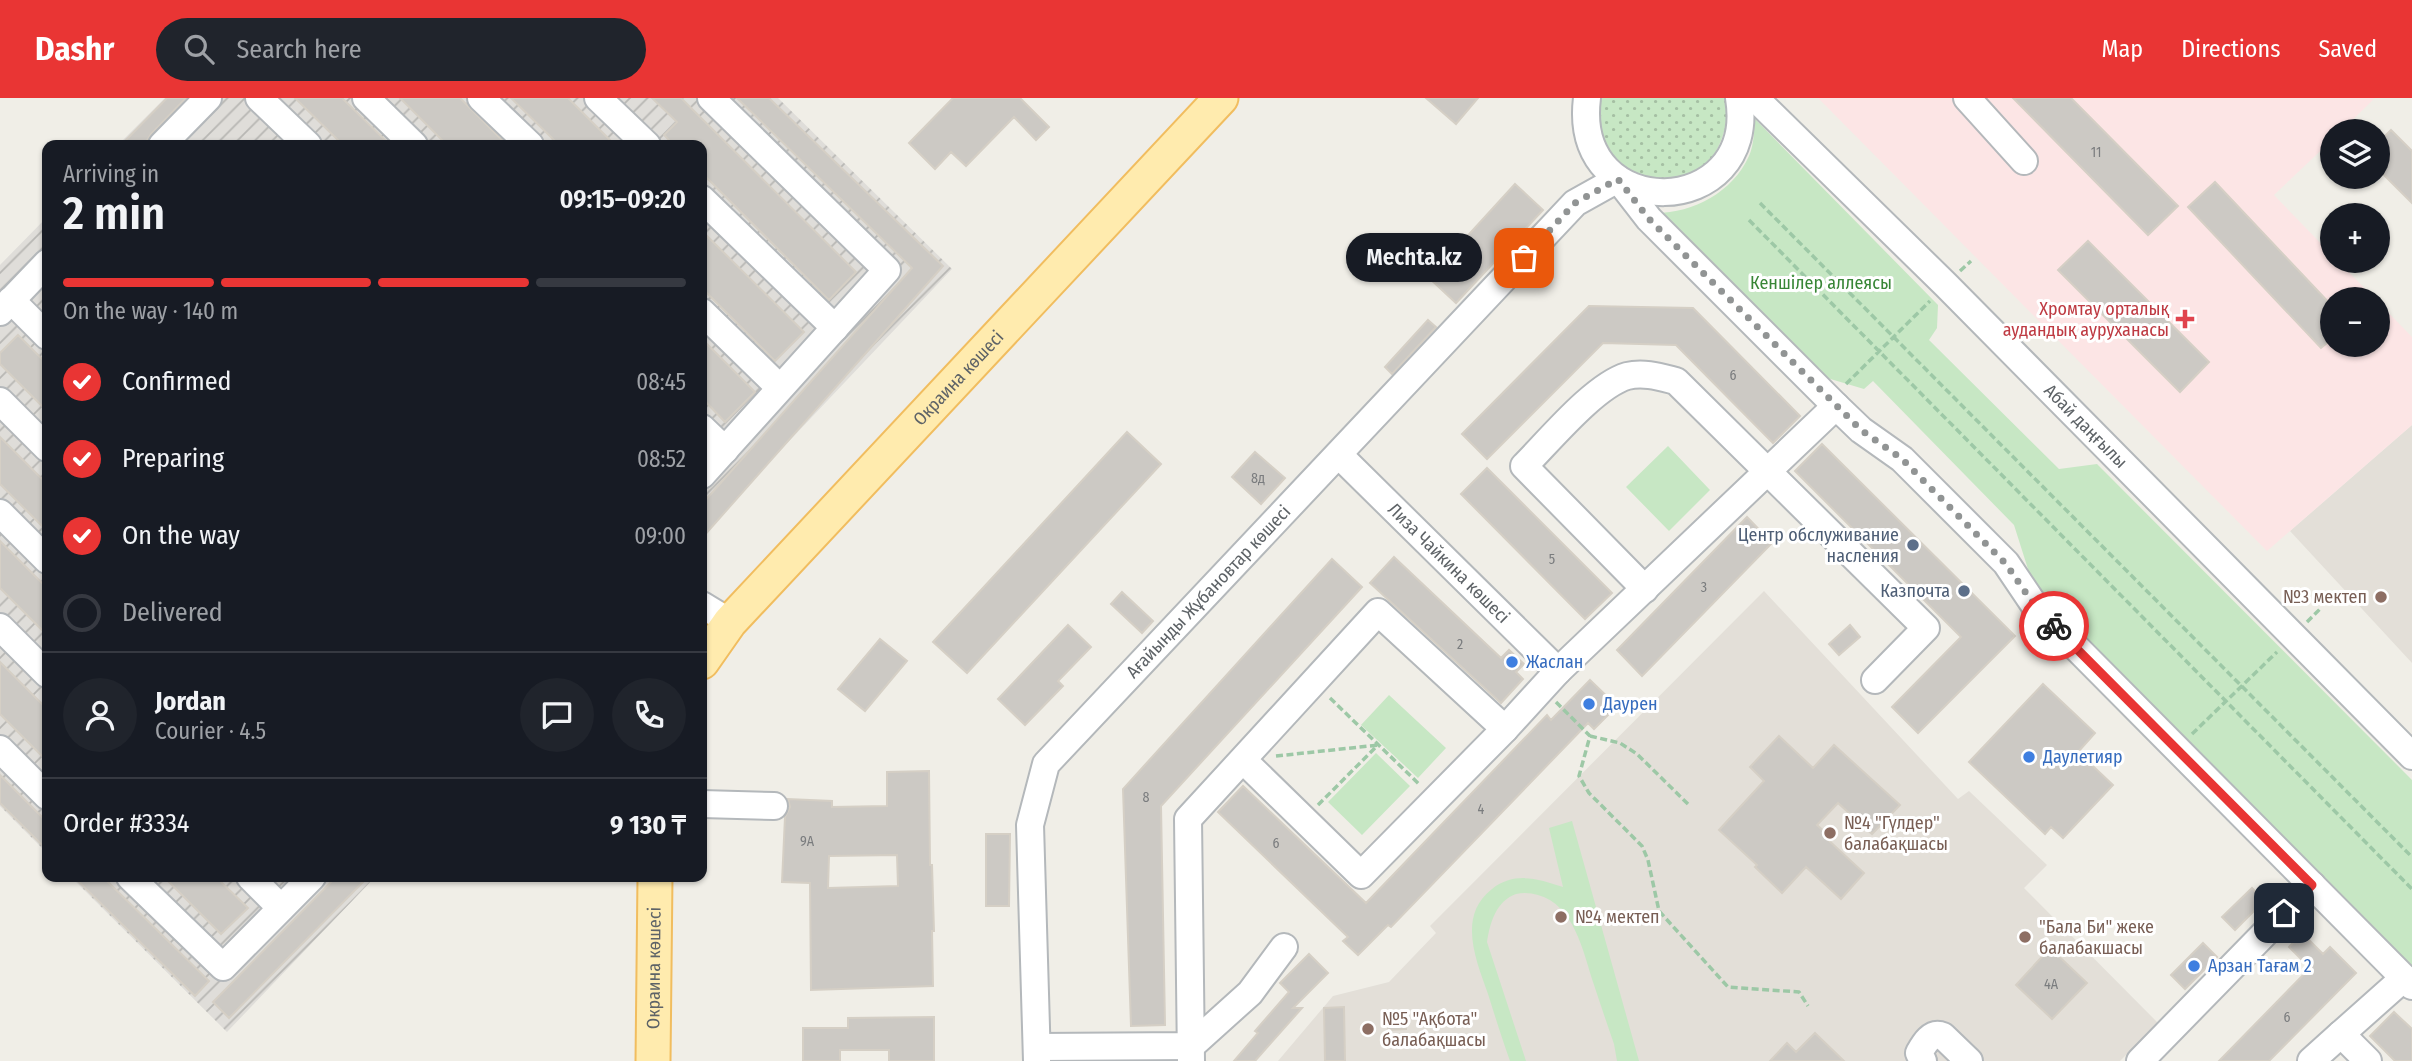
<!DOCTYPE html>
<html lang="en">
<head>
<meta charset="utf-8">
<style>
	:root { --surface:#171b24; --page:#20242c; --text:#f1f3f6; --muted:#9ea1a6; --line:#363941; --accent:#e93534 }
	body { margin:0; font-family:"Fira Sans Condensed",sans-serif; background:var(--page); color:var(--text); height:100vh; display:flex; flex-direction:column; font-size:26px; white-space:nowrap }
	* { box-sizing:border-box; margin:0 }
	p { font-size:23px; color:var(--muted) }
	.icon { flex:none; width:38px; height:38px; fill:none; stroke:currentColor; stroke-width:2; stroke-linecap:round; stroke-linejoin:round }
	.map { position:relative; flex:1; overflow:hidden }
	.panel { position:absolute; left:42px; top:42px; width:665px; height:742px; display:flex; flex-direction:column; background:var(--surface); border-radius:14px; box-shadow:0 2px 5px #0004 }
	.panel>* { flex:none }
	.tools { position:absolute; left:2320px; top:21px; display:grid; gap:14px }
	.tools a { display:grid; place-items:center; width:70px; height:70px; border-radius:50%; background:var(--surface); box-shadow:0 2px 5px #0004; font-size:35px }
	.pin { position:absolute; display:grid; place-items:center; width:60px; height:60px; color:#fff; margin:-30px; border-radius:14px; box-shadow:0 4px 10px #0006 }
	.courier { position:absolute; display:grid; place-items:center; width:70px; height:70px; margin:-35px; border:5px solid #e93534; border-radius:50%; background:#fff; color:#222; box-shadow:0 2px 9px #0007 }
	.bubble { position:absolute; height:49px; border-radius:24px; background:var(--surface); box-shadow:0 2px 5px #0004; font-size:23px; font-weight:600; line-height:49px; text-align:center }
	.headline em { font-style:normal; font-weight:600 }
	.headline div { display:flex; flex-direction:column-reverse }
	.headline { display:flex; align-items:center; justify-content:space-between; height:119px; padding:0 21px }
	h1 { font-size:46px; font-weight:600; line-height:52px }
	.bar { display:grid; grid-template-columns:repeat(4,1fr); gap:10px 7px; align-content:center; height:84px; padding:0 21px }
	.bar i { height:9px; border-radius:5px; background:var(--line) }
	.bar .current { background:var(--accent) }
	.bar p { grid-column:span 4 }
	.line { display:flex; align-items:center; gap:18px; padding:0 21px; border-top:2px solid var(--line) }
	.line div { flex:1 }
	.round { display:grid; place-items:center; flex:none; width:74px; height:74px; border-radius:37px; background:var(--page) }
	ol { padding:0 21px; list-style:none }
	li { display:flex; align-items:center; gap:21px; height:77px }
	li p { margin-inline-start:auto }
	li .icon { padding:7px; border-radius:50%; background:var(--accent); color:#fff; stroke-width:4 }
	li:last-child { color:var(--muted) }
	li i { width:38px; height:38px; border:4px solid var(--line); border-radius:50% }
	header { display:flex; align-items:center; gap:42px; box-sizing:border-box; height:98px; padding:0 35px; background:var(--accent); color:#fff }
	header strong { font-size:33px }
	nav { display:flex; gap:38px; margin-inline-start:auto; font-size:24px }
	.search { width:490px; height:63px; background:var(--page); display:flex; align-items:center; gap:18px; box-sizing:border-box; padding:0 24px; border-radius:38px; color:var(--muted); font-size:26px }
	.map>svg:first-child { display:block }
	.industrial { fill:url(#industrial-furrows) }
	.education { fill:#e3dfd8 }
	.medical { fill:#fce5e5 }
	.grass { fill:url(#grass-dots) }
	.park { fill:#c7e7c4 }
	.building { fill:#ccc9c4; stroke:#d5cfc5; stroke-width:2; fill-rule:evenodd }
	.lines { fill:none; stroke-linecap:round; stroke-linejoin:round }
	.minor-casing { stroke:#b4b8bb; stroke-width:30 }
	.major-casing { stroke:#f1bd5f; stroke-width:37 }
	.path { stroke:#9dc8a6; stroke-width:3.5; stroke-dasharray:7 3.5; stroke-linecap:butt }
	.minor { stroke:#fff; stroke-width:26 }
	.major { stroke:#ffebae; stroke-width:33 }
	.done { stroke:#919494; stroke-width:7; stroke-dasharray:0 12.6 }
	.route { stroke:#e93534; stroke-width:9 }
	.health-dot { fill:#e0444e; stroke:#fff; stroke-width:2.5 }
	.service-dot { fill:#5c6f8a; stroke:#fff; stroke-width:2.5 }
	.education-dot { fill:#8d6e63; stroke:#fff; stroke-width:2.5 }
	.shop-dot { fill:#3f7fe0; stroke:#fff; stroke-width:2.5 }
	.labels { text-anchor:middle; stroke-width:6; stroke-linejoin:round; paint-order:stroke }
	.number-label { font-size:14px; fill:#7a7c7e }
	.park-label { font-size:18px; fill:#388636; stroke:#fff }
	.health-label { font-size:18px; fill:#be3a42; stroke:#fff; text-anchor:end }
	.street-label { font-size:18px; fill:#5e6367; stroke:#fff }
	.service-label { font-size:18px; fill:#4e5e75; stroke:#fff; text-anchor:end }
	.education-label { font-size:18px; fill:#785e54; stroke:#fff; text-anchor:start }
	.shop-label { font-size:18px; fill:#366cbe; stroke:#fff; text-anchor:start }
</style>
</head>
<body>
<header>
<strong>Dashr</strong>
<div class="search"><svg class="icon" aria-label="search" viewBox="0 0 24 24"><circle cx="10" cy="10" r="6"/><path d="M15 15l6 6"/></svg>Search here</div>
<nav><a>Map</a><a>Directions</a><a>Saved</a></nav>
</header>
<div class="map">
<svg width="2412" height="963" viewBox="0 0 2412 963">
	<defs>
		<pattern id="industrial-furrows" width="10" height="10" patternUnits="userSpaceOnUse" patternTransform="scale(1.75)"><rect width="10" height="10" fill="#dfddd9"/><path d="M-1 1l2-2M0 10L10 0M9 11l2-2" fill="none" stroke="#b8b7b4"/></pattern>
		<pattern id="grass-dots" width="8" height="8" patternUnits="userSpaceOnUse" patternTransform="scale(1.75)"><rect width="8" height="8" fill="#c7e7c4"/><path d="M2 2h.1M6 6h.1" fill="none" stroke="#a5bfa3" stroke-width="1.8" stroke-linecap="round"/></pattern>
	</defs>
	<rect width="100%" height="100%" fill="#f0eee7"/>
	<!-- industrial -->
	<path class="industrial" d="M 165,0 L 778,0 L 952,171 L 702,435 L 702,47 L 118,47 Z
		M 47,119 L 47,755 L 0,708 L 0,167 Z
		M 71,779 L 375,779 L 227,934 Z"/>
	<!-- education -->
	<path class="education" d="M 2412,327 L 2412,565 L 2290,433 Z
		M 1764,493 L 1958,701 L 1969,693 L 2047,767 L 2024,790 L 2158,925 L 2120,963 L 1278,963 L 1333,898 L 1389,884 L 1436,835 L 1430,828 Z"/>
	<!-- medical -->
	<path class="medical" d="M 1818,0 L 2375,0 L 2341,33 L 2333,33 L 2333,41 L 2274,97 L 2333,158 L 2333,163 L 2338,163 L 2375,201 L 2333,201 L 2333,247 L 2378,247 L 2378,204 L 2412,239 L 2412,327 L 2267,453 Z"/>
	<!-- grass -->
	<path class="grass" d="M 1600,0 L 1724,0 C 1728,12 1727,25 1723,37 C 1699,116 1576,79 1600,0 Z"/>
	<!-- park -->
	<path class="park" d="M 1755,21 L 1938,207 L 1937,230 L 1929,242 L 2059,371 L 2097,366 L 2412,682 L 2412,868 L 2034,490 L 2014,427 L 1873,283 L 1864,291 L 1817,277 L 1656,115 C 1693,115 1733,94 1749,58 C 1754,47 1754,33 1755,21 Z
		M 1668,348 L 1710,392 L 1669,433 L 1626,389 Z
		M 1389,597 L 1446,650 L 1418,680 L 1361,627 Z
		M 1376,655 L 1410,688 L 1362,737 L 1328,704 Z
		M 1572,723 L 1639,963 L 1617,963 L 1614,946 C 1607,926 1600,905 1593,884 C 1583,853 1574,807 1538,797 C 1531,795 1524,794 1516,796 C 1496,803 1490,825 1487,844 L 1526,963 L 1510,963 C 1502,941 1495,918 1488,896 C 1476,862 1457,818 1492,791 C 1515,773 1539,781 1563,789 L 1549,730 Z"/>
	<!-- building -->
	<path class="building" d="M 167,0 L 186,0 L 151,36 L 144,47 L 121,47 Z
		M 295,0 L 342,0 L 390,47 L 343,47 Z
		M 400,0 L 460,0 L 507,47 L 447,47 Z
		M 511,0 L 568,0 L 615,47 L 559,47 Z
		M 652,0 L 681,0 L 856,174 L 829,202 L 702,75 L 702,47 L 674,47 L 664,37 L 677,24 Z
		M 737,0 L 769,0 L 943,168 L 702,440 L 702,406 L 912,170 Z
		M 953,0 L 1020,0 L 1049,29 L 1036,42 L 1014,19 L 966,68 L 951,54 L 935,71 L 909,45 Z
		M 1426,0 L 1478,0 L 1456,26 Z
		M 2013,0 L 2071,0 L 2178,108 L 2148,137 Z
		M 2391,32 L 2412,53 L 2412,105 L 2378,71 L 2378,45 Z
		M 2215,84 L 2333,209 L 2333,240 L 2321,250 L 2188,109 Z
		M 1515,86 L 1543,112 L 1456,205 L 1429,180 Z
		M 702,133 L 804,234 L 775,263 L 702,190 Z
		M 2088,143 L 2209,264 L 2180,294 L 2058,172 Z
		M 1589,208 L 1693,210 L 1800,318 L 1773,345 L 1676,247 L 1603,245 L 1487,361 L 1462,336 Z
		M 1428,222 L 1436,229 L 1392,276 L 1385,269 Z
		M 18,237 L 47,266 L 47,313 L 0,266 L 0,255 Z
		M 702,241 L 755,294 L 725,324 L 702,300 Z
		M 1127,334 L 1161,366 L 967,575 L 933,544 Z
		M 0,339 L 47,386 L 47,433 L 0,386 Z
		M 1822,346 L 2015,538 L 1918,635 L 1892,609 L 1961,539 L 1795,373 Z
		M 1255,354 L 1285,380 L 1261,406 L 1232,379 Z
		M 1487,370 L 1612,495 L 1585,521 L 1461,396 Z
		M 1747,419 L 1772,445 L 1642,578 L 1617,552 Z
		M 0,443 L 47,490 L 47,537 L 0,490 Z
		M 1394,459 L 1501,560 L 1509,552 L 1524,566 L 1516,574 L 1523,581 L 1501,605 L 1370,485 Z
		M 1332,461 L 1362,489 L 1161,708 L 1165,927 L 1131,928 L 1123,691 Z
		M 1122,494 L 1153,523 L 1142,535 L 1111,506 Z
		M 1068,527 L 1091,549 L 1058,583 L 1063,588 L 1025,627 L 998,601 Z
		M 1850,527 L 1860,539 L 1839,557 L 1829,546 Z
		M 880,541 L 907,563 L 865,613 L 838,591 Z
		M 0,564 L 47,611 L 47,663 L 0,616 Z
		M 1590,582 L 1617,608 L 1594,631 L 1588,625 L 1391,829 L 1388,827 L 1358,857 L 1343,843 L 1348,839 L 1218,714 L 1243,688 L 1366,805 L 1547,617 L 1551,622 Z
		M 2043,586 L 2095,635 L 2078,654 L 2113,687 L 2063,740 L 2051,729 L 2045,736 L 1969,664 Z
		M 1779,638 L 1813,670 L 1834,647 L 1900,707 L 1872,736 L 1838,705 L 1817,727 L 1827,736 L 1825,739 L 1864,775 L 1841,801 L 1806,769 L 1782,795 L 1755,769 L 1757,767 L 1719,732 L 1764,683 L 1750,669 Z
		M 929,673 L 930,767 L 932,767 L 934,833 L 932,833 L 933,888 L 811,892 L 810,785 L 782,784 L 785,719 L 790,709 L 788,701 L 832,703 L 832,709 L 887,708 L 887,674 ZM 897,757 L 898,788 L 828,790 L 829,758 Z
		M 0,677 L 47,724 L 47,752 L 0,705 Z
		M 986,736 L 1010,736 L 1009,808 L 986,808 Z
		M 74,779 L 103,779 L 209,883 L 195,898 Z
		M 164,779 L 216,779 L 248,810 L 221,836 Z
		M 336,779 L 368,779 L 229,920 L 213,904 Z
		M 2252,790 L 2264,803 L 2235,832 L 2222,819 Z
		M 2302,835 L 2323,856 L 2330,849 L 2356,875 L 2269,963 L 2219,963 L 2310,870 L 2289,849 Z
		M 2203,845 L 2217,859 L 2185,891 L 2171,877 Z
		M 2050,850 L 2087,885 L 2052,921 L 2016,887 Z
		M 1309,856 L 1328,875 L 1293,910 L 1302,910 L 1255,963 L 1234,963 L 1258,935 L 1255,933 L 1289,894 L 1280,885 Z
		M 1344,909 L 1345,963 L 1325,963 L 1324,910 Z
		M 1388,912 L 1406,912 L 1406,931 L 1388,932 Z
		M 2394,914 L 2412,931 L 2412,963 L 2395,963 L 2370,938 Z
		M 934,919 L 934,963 L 889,963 L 889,952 L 840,952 L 840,963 L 803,963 L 803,930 L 848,930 L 848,920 Z
		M 1815,935 L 1844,963 L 1770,963 L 1787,945 L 1796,954 Z"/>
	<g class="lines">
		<!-- minor casing -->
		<g class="minor-casing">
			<g id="minor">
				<path d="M 259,0 L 308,47"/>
				<path d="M 366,0 L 414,47"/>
				<path d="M 481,0 L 530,47"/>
				<path d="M 598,0 L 647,47"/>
				<path d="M 1587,0 C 1571,128 1759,123 1739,0"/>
				<path id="s1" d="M 1755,0 L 1946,187 L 2412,658"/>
				<path d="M 1967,0 L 2024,63"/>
				<path d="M 162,47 L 208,0"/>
				<path d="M 702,101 L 835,230"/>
				<path d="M 11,202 L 47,238"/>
				<path d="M 0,214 L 47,165"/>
				<path d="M 702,214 L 780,290"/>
				<path d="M 0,303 L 47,350"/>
				<path d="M 702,330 L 725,352"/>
				<path id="s2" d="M 1339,357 L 1558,573"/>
				<path d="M 702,377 L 887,172 L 711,0"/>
				<path d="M 0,415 L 47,462"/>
				<path d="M 1645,491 L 1524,368 C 1549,343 1594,288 1627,278 C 1644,274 1660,279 1676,283 L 1926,530 L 1875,582"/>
				<path d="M 702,507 L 730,524"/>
				<path d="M 0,529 L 47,576"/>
				<path d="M 1505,631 L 1558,573 L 1836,308"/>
				<path d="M 0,651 L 47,698"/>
				<path d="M 702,706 L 774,708"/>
				<path d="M 130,779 L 223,869 L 312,779"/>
				<path d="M 250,779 L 281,810"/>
				<path d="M 1037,949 L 1191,948 L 1250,895 L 1284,849"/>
				<path id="s3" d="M 1037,963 L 1030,727 L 1046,666 L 1575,105 L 1618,81 L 1649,121 L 1836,308 L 1861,332 L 1902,361 L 2006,465 L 2035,508 L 2412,888"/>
				<path d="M 1191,963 L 1188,721 L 1378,514 L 1505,631 L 1361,777 L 1243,662"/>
				<path d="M 1923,963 L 1919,955 C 1924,946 1931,933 1943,938 L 1969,963"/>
				<path d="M 2140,963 L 2312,787"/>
				<path d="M 2311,963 L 2341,936"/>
				<path d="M 2368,963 L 2341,936 L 2404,880"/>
			</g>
		</g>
		<!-- major casing -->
		<g class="major-casing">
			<g id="major">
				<path id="s4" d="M 702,564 L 730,524 L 1221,0"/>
				<path id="s5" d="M 653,963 L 655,779"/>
			</g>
		</g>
		<!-- path -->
		<path class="path" d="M 1760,105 L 2412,759
			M 1749,122 L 2412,791
			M 1960,173 L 1971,163
			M 1846,286 L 1930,203
			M 2307,524 L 2320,511
			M 1330,600 L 1420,687
			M 1556,604 L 1590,638 L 1579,678 L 1589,695 L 1642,748 L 1648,762 L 1659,813 L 1728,889 L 1799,894 L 1808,908
			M 2192,636 L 2277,554
			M 1590,638 L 1620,645 L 1637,656 L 1690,708
			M 1276,658 L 1379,647
			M 1318,707 L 1377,648"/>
		<!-- minor -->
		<use href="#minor" class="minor"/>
		<!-- major -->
		<use href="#major" class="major"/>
	</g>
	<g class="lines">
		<!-- done -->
		<path class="done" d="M 1524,160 L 1575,105 L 1618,81 L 1649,121 L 1849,320 L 1861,332 L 1902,361 L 2006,466 L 2035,508 L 2054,528"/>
		<!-- route -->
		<path class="route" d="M 2054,528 L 2312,787 L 2284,815"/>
	</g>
	<!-- markers -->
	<path class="health-dot" d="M2181.5 210.5h7v7h7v7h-7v7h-7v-7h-7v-7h7z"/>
	<g class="service-dot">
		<circle cx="1913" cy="447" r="7"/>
		<circle cx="1964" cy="493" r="7"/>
	</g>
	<g class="education-dot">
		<circle cx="2381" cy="499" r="7"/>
		<circle cx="1830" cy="735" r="7"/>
		<circle cx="1561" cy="819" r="7"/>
		<circle cx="2025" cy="839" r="7"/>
		<circle cx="1368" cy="931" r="7"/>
	</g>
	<g class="shop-dot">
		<circle cx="1512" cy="564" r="7"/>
		<circle cx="1589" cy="606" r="7"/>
		<circle cx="2029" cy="659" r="7"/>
		<circle cx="2194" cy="868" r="7"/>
	</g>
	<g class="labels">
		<!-- number labels -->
		<g class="number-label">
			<text x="2096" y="59">11</text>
			<text x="1733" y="282">6</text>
			<text x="1258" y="385">8д</text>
			<text x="1552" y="466">5</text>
			<text x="1704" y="494">3</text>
			<text x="1460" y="551">2</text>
			<text x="1146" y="704">8</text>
			<text x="1481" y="716">4</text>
			<text x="807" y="748">9А</text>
			<text x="1276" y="750">6</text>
			<text x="2051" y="891">4А</text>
			<text x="2287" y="924">6</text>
		</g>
		<!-- park labels -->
		<g class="park-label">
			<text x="1821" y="191">Кеншілер аллеясы</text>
		</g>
		<!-- health labels -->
		<g class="health-label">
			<text x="2169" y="217">Хромтау орталық<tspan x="2169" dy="21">аудандық ауруханасы</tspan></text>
		</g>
		<!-- street labels -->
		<g class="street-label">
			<text dy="6" stroke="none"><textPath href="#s4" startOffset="383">Окраина көшесі</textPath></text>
			<text dy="6" stroke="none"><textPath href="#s1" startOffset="466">Абай даңғылы</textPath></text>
			<text dy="6" stroke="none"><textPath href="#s2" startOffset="154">Лиза Чайкина көшесі</textPath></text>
			<text dy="6" stroke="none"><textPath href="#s3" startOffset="536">Ағайынды Жұбановтар көшесі</textPath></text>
			<text dy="6" stroke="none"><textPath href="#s5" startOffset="93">Окраина көшесі</textPath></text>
		</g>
		<!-- service labels -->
		<g class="service-label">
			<text x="1899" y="443">Центр обслуживание<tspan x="1899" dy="21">насления</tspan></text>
			<text x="1950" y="499">Казпочта</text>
		</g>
		<!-- education labels -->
		<g class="education-label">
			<text x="2367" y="505" text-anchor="end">№3 мектеп</text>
			<text x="1844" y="731">№4 "Гүлдер"<tspan x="1844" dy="21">балабақшасы</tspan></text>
			<text x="1575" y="825">№4 мектеп</text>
			<text x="2039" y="835">"Бала Би" жеке<tspan x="2039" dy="21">балабакшасы</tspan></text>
			<text x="1382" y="927">№5 "Ақбота"<tspan x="1382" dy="21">балабақшасы</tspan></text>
		</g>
		<!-- shop labels -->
		<g class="shop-label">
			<text x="1526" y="570">Жаслан</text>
			<text x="1603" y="612">Даурен</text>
			<text x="2043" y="665">Даулетияр</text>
			<text x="2208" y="874">Арзан Тағам 2</text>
		</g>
	</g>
</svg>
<div class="tools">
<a><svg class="icon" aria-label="layers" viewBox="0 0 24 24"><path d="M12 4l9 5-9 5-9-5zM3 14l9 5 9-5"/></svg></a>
<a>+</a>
<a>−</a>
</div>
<div class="pin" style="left:1524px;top:160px;background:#ea580c"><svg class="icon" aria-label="bag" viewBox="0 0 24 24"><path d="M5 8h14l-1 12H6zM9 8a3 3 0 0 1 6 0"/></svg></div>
<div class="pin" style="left:2284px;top:815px;background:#1f2937"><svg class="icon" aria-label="home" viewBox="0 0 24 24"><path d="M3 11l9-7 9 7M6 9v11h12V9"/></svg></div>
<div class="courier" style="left:2054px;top:528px"><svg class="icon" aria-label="bike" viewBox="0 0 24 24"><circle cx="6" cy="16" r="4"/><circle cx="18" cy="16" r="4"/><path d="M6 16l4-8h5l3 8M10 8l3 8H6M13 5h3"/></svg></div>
<div class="bubble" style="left:1346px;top:135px;width:136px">Mechta.kz</div>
<section class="panel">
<div class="headline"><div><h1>2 min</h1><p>Arriving in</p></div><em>09:15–09:20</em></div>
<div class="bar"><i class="current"></i><i class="current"></i><i class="current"></i><i></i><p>On the way · 140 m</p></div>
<ol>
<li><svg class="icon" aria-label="check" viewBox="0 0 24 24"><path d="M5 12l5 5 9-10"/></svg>Confirmed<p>08:45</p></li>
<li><svg class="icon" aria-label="check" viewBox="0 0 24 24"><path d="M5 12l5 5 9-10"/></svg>Preparing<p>08:52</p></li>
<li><svg class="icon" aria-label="check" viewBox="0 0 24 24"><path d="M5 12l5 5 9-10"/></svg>On the way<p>09:00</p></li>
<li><i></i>Delivered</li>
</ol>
<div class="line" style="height:126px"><a class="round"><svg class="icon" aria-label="person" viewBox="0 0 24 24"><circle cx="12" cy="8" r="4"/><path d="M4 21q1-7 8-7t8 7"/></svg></a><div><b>Jordan</b><p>Courier · 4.5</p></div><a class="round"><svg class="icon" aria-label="chat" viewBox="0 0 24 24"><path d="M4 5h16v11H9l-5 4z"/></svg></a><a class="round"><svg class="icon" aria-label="phone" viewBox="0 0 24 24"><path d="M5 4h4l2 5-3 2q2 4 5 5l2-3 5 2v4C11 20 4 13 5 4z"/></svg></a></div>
<div class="line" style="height:91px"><div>Order #3334</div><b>9 130 ₸</b></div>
</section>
</div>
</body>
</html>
